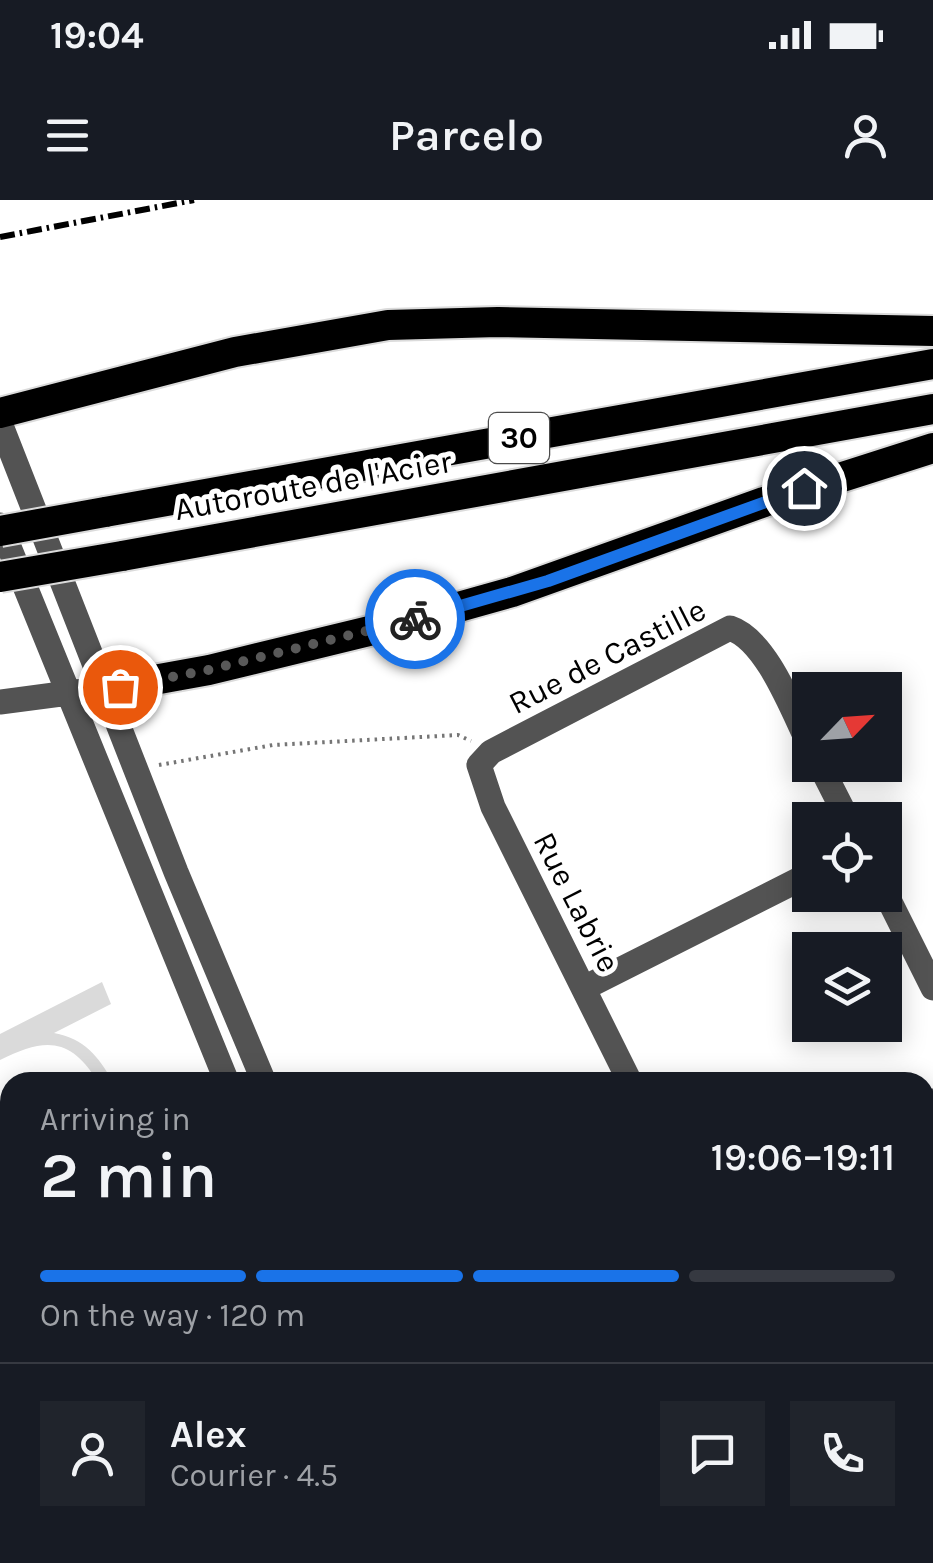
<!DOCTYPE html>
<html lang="en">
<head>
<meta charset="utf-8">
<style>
	:root { --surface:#171b24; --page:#20242c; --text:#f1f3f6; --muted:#9ea1a6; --line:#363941; --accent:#1a73e8 }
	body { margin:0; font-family:Karla,sans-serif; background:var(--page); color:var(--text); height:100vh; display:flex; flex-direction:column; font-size:38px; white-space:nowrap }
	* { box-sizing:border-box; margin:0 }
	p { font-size:32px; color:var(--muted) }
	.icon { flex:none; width:55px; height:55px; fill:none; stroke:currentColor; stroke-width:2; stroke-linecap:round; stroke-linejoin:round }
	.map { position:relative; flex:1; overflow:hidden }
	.side { position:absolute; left:0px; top:872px; width:935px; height:492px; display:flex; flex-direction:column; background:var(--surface); border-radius:30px 30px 0 0; box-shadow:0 5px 25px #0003 }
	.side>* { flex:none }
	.needle { width:65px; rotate:65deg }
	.tools { position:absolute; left:792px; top:472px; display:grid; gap:20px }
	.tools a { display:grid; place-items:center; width:110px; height:110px; border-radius:0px; background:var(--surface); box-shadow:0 5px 25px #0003; font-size:50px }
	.pin { position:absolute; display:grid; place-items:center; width:85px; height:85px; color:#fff; margin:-42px; border:5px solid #fff; border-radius:50%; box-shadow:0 2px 10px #0007 }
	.courier { position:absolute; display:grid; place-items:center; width:100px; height:100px; margin:-50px; border:8px solid #1a73e8; border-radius:50%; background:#fff; color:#222; box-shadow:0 2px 12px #0007 }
	.summary em { font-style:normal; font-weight:600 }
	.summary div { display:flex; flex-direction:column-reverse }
	.summary { display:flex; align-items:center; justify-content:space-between; height:170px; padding:0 40px }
	h1 { font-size:65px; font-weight:600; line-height:75px }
	.bar { display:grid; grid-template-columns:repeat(4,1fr); gap:15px 10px; align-content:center; height:120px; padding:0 40px }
	.bar i { height:12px; border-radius:8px; background:var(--line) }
	.bar .on { background:var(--accent) }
	.bar p { grid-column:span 4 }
	.line { display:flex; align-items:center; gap:25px; padding:0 40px; border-top:2px solid var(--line) }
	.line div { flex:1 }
	.round { display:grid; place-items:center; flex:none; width:105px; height:105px; border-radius:0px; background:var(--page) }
	.status { display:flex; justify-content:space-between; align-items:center; height:70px; padding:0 50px; background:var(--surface); direction:ltr }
	.status svg { height:28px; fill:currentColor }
	header { display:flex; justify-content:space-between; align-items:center; height:130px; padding:0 40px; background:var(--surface); font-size:45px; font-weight:600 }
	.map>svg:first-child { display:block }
	.green { fill:#dadada }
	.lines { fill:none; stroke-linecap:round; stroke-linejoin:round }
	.highway-casing { stroke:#dbdbdb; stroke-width:34 }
	.path { stroke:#757575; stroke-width:4; stroke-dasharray:2.5 5; stroke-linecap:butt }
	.minor { stroke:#535353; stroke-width:25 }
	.highway { stroke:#000; stroke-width:30 }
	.rail { stroke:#000; stroke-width:6; stroke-dasharray:15 5 2.5 5; stroke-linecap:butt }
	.highway-bridge-casing { stroke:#dbdbdb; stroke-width:34; stroke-linecap:butt }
	.highway-bridge { stroke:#000; stroke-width:30 }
	.done { stroke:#595959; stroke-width:10; stroke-dasharray:0 18 }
	.route { stroke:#1a73e8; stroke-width:12 }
	.labels { text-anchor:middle; stroke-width:10; stroke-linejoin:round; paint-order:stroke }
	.shield { fill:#fff; stroke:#4c4c4c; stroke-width:2.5 }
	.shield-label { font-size:30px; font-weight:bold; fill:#000 }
	.street-label { font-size:32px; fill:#000; stroke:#fff }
</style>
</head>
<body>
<div class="status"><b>19:04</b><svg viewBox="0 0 49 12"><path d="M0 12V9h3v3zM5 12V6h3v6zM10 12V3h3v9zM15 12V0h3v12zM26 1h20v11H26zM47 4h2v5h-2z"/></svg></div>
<header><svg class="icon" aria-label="menu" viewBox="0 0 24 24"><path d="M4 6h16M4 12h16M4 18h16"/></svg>Parcelo<svg class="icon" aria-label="person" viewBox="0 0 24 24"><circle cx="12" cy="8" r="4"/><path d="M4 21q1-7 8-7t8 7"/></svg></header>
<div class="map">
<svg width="933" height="1363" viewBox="0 0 933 1363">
	<rect width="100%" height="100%" fill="#fff"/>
	<!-- green -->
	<path class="green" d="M 102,782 L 111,804 L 54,833 C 85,839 98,856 113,882 L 98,882 C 70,836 44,838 0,860 L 0,834 Z
		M 10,1116 L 10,1169 L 0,1175 L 0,1122 Z"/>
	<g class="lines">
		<!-- highway casing -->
		<g class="highway-casing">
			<path id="highway" d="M 0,213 L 235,152 L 388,125 L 498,122 L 933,131
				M 105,312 L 933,164
				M 122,356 L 933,209
				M 104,489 L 209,470 L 398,424 L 512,392 L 764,302 L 933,248"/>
		</g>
		<!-- path -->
		<path class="path" d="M 159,565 L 273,545 L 458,535 L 471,541
			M 0,1071 L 10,1066
			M 0,1282 L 10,1302
			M 36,1355 L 40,1363
			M 78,1363 L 94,1355"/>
		<!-- minor -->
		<path class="minor" d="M 0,223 L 176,672 L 264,882
			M 0,325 L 227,882
			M 0,502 L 84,491
			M 820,565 L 848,620
			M 885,692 L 933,788
			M 584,788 L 810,674
			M 630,882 L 493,607 L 479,565 L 491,552 L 730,428 C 767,440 793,512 810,546
			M 925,905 L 933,901
			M 461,1355 L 465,1363
			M 504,1355 L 508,1363
			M 870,1355 L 873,1363
			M 411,1358 L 420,1355"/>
		<!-- highway -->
		<use href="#highway" class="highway"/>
		<!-- rail -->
		<path class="rail" d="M 0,37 L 194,0"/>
		<!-- highway-bridge casing -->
		<g class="highway-bridge-casing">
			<path id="highway-bridge" d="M 0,331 L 105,312
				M 0,377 L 122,356"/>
		</g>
		<!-- highway-bridge -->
		<use href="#highway-bridge" class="highway-bridge"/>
	</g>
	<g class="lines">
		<!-- done -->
		<path class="done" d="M 120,487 L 208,470 L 415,419"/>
		<!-- route -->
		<path class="route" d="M 415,419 L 548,381 L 804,288"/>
	</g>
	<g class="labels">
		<!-- shield labels -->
		<rect class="shield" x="489" y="213" width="60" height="50" rx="8"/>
		<g class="shield-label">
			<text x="519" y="248">30</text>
		</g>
		<!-- street labels -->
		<g class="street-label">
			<text transform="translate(313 285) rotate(-10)" y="11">Autoroute de l'Acier</text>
			<text transform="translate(607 456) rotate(-27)" y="11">Rue de Castille</text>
			<text transform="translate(577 702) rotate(63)" y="11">Rue Labrie</text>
		</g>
	</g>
</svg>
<div class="tools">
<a><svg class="needle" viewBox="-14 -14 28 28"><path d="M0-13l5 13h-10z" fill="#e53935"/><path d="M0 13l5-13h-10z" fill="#9ea1a6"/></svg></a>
<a><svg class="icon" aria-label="locate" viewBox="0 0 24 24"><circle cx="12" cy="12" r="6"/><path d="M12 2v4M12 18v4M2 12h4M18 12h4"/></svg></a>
<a><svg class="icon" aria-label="layers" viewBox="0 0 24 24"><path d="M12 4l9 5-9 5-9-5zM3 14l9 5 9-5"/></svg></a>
</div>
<div class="pin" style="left:120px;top:487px;background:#ea580c"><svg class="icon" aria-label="bag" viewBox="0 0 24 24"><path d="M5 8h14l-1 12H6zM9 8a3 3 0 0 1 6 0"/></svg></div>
<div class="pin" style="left:804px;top:288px;background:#1f2937"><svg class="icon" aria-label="home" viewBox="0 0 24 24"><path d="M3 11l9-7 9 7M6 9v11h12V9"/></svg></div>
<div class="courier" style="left:415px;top:419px"><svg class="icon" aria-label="bike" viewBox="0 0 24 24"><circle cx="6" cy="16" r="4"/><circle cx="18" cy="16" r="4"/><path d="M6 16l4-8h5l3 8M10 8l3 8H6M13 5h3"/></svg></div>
<section class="side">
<div class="summary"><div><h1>2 min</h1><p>Arriving in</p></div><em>19:06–19:11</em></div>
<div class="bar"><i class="on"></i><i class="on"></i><i class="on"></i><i></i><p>On the way · 120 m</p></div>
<div class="line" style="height:180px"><a class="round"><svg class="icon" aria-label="person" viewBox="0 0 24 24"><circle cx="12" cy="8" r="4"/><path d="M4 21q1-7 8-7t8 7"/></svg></a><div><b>Alex</b><p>Courier · 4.5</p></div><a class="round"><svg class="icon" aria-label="chat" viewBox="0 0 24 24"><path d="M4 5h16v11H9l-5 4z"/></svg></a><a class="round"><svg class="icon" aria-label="phone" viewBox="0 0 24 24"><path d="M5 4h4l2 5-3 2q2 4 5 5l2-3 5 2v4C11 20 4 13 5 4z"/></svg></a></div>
</section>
</div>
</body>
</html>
